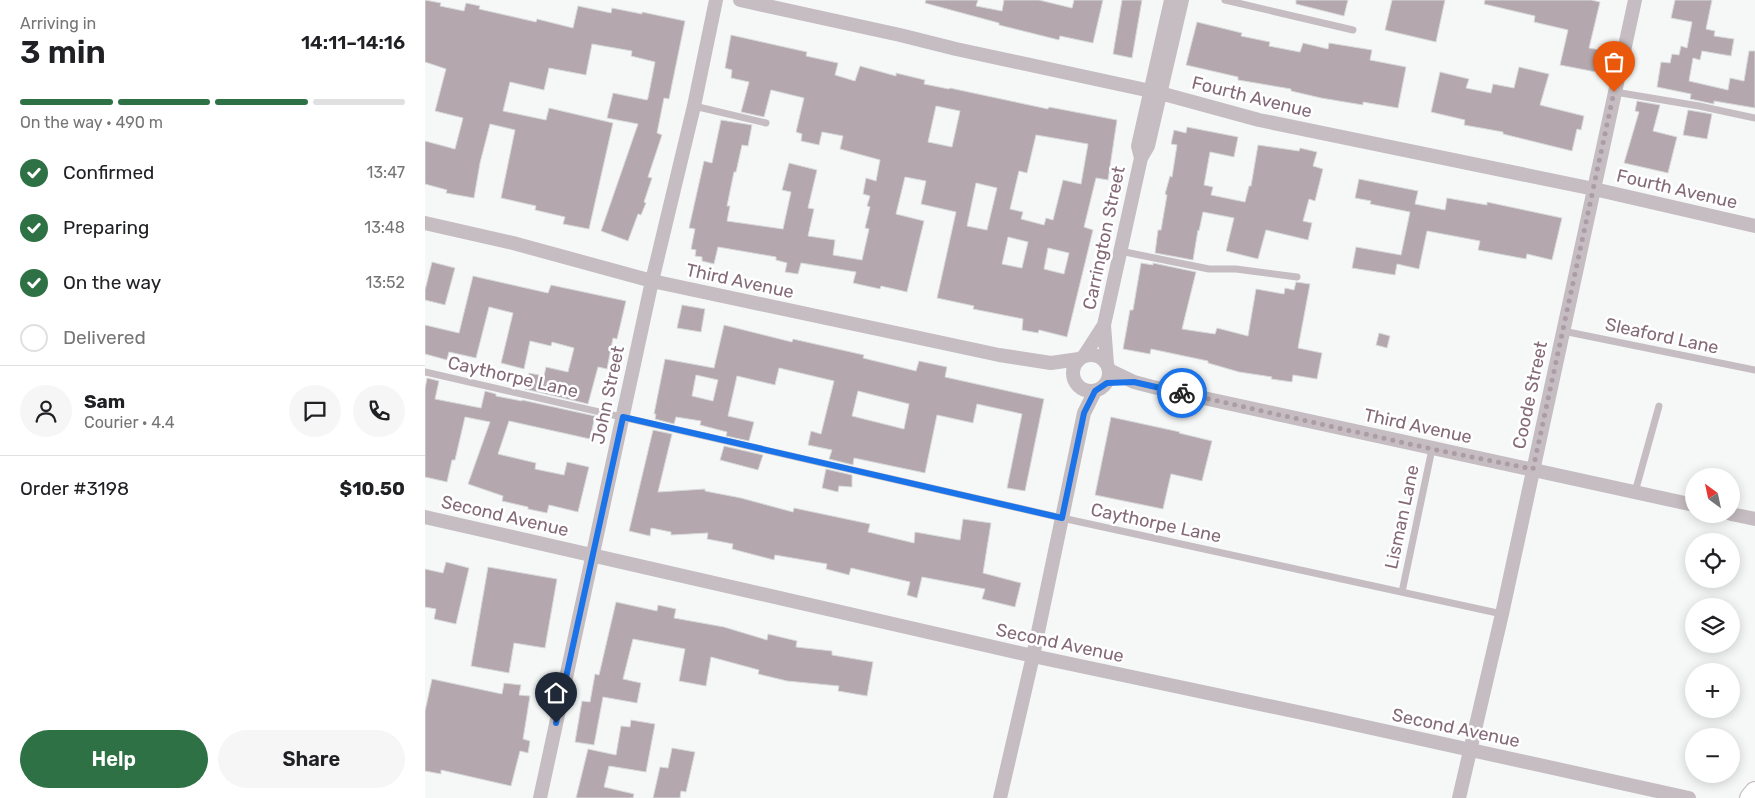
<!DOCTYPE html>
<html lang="en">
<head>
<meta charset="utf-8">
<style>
	:root { --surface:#fff; --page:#f6f6f6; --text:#202124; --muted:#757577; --line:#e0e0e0; --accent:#2d7144 }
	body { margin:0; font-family:Rubik,sans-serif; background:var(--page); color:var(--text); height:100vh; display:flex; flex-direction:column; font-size:19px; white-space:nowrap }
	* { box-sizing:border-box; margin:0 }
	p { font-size:16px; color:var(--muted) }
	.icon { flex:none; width:28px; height:28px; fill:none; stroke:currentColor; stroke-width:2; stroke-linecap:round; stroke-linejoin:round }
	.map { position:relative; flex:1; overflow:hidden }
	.drawer { display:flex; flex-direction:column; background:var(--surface); width:425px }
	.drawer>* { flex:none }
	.needle { width:32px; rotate:327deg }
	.fabs { position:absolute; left:1260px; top:468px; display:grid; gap:10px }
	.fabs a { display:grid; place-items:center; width:55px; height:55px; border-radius:50%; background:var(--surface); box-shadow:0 2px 12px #0003; font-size:25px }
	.pin { position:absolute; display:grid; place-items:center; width:42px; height:42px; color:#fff; margin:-51px -21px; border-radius:50% 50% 50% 0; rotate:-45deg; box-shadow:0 0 5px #0007 }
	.pin .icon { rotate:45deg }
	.courier { position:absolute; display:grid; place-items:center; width:50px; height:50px; margin:-25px; border:4px solid #1a73e8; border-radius:50%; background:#fff; color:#222; box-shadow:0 1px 6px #0007 }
	.summary em { font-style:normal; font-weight:600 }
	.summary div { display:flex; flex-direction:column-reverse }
	.summary { display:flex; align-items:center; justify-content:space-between; height:85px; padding:0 20px }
	h1 { font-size:32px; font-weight:600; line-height:38px }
	.bar { display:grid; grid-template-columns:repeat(4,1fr); gap:8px 5px; align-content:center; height:60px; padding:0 20px }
	.bar i { height:6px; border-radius:4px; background:var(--line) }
	.bar .on { background:var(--accent) }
	.bar p { grid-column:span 4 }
	.line { display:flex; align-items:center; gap:12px; padding:0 20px; border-top:1px solid var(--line) }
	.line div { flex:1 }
	.round { display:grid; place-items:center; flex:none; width:52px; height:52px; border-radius:26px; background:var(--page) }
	ol { padding:0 20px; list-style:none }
	li { display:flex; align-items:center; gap:15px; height:55px }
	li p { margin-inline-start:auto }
	li .icon { padding:5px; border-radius:50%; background:var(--accent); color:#fff; stroke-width:4 }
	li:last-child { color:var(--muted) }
	li i { width:28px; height:28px; border:2px solid var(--line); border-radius:50% }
	.action { display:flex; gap:10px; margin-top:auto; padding:10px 20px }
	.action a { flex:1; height:58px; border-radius:30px; background:var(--accent); color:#fff; font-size:20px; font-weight:600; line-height:58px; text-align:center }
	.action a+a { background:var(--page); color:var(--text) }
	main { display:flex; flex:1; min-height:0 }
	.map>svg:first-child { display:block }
	.building { fill:#b4a8ae; stroke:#d8dada; fill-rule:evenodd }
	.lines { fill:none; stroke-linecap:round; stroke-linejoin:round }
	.secondary-casing { stroke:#bcb2b7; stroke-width:22 }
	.lane { stroke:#c5bdc1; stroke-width:7 }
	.street { stroke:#c5bdc1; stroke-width:14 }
	.secondary { stroke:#fff; stroke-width:20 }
	.done { stroke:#ac9ca4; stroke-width:5; stroke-dasharray:0 9 }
	.route { stroke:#1a73e8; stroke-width:6 }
	.labels { text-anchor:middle; stroke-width:5; stroke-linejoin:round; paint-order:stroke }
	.street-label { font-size:18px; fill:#846a77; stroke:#fff }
</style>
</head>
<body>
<main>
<section class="drawer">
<div class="summary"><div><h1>3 min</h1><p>Arriving in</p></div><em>14:11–14:16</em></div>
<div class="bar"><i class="on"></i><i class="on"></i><i class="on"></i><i></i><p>On the way · 490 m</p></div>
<ol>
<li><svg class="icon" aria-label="check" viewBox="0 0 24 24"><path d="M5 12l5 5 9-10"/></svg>Confirmed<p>13:47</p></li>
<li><svg class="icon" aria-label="check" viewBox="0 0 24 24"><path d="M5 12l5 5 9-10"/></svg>Preparing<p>13:48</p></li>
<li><svg class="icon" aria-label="check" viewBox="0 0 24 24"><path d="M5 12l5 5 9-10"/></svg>On the way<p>13:52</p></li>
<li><i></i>Delivered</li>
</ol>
<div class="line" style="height:90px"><a class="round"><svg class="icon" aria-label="person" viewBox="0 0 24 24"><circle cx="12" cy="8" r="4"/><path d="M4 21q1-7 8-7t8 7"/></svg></a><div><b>Sam</b><p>Courier · 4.4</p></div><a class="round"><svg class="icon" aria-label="chat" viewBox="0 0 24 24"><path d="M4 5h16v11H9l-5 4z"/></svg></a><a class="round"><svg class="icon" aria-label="phone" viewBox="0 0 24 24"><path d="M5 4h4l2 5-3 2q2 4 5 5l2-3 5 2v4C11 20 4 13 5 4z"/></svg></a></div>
<div class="line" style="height:65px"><div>Order #3198</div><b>$10.50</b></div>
<div class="action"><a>Help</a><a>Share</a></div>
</section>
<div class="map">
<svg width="1330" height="798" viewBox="0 0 1330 798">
	<rect width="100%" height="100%" fill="#f6f8f8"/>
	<!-- building -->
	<path class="building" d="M 0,0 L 16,3 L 15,6 L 39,11 L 41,3 L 55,6 L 54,9 L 111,22 L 112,19 L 148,28 L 153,6 L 186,13 L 187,8 L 217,14 L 217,12 L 260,21 L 244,99 L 239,98 L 232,133 L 237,135 L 223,177 L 227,178 L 219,202 L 221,203 L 216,215 L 213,214 L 203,241 L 176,231 L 213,124 L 182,118 L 188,93 L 222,100 L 223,98 L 230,62 L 206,56 L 207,51 L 167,44 L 161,75 L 124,68 L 119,90 L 85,82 L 78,111 L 121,120 L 124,108 L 188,123 L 164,229 L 138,224 L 140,217 L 110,210 L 111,206 L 76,198 L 90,130 L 65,124 L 55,163 L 49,198 L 21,193 L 22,190 L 0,184 L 0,141 L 30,149 L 38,118 L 10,111 L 21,69 L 0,62 Z
		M 501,0 L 553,0 L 551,6 L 577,11 L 579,0 L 614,0 L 647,8 L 649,0 L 678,0 L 668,43 L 635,36 L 634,40 L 574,25 L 574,23 L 500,3 Z
		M 697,0 L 717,0 L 707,58 L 688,54 Z
		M 871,0 L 923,0 L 919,16 L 871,4 Z
		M 967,0 L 1020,0 L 1011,42 L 960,30 Z
		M 1060,0 L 1166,0 L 1175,2 L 1164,48 L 1175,50 L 1171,72 L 1135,65 L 1143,30 L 1109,22 L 1110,16 L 1059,4 Z
		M 1250,0 L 1287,0 L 1281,29 L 1290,31 L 1289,36 L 1309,39 L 1306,56 L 1277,51 L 1275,60 L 1268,58 L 1264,81 L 1303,90 L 1305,78 L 1319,81 L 1324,51 L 1330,51 L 1330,108 L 1289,101 L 1289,104 L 1265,99 L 1266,94 L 1232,87 L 1236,62 L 1245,63 L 1247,54 L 1254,55 L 1256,46 L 1262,48 L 1267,22 L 1246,18 Z
		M 772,22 L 817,33 L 816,36 L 845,42 L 844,46 L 875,52 L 878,43 L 903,49 L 904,43 L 947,50 L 945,60 L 981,67 L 973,108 L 938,102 L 938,105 L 896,98 L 866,91 L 866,89 L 813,80 L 813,77 L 761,65 Z
		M 306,35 L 382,52 L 381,56 L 413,63 L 410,75 L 430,81 L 435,66 L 471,76 L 471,73 L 500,80 L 499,84 L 524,89 L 525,88 L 623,109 L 624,107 L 692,120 L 683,180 L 671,178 L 659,227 L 668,230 L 642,337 L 614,330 L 613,333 L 597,330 L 598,319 L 548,309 L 549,306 L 512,298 L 531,212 L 496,204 L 501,181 L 480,177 L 471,214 L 499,221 L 482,292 L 456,286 L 455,289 L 428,283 L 431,272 L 376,263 L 373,274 L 360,272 L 362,263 L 351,260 L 351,257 L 293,247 L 289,264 L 277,261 L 277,257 L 270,256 L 271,250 L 266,249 L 270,229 L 264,228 L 279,161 L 287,163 L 296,120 L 327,125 L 323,146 L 317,145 L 311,172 L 309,172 L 302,206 L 305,206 L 302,221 L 358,229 L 366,192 L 357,190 L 364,163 L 392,170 L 383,208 L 389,209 L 383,236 L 410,240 L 408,255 L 437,260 L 444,229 L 440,228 L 445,207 L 442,206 L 445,196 L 438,194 L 441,178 L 451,181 L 455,160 L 415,149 L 418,136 L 397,132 L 394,145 L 376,141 L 377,134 L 371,132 L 379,98 L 346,90 L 339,117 L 316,112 L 324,82 L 306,78 L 307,70 L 300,68 ZM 511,106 L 535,111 L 527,147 L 503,142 ZM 611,135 L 663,144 L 656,184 L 638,180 L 628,220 L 621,218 L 619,225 L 596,219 L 598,212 L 585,209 L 594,171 L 602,173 ZM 551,183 L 572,188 L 562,230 L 542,226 ZM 583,237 L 603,242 L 597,268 L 577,264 ZM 623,248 L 644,253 L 639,274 L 619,269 Z
		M 1094,67 L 1124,74 L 1115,105 L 1159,116 L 1156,130 L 1152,129 L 1147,151 L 1078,134 L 1078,132 L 1039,125 L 1040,120 L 1006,112 L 1015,72 L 1044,79 L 1041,88 L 1066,93 L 1068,84 L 1089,88 Z
		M 1212,101 L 1235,105 L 1228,131 L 1252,137 L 1243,173 L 1199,163 L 1214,112 L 1210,111 Z
		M 1263,110 L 1287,114 L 1282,139 L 1258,135 Z
		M 762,127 L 813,137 L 809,157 L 785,152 L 779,185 L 788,187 L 786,195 L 820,202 L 824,186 L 826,186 L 833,145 L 874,151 L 875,148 L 892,152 L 888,166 L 898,169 L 890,201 L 884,199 L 878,221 L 887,223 L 883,240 L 841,230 L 833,259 L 801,251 L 809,218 L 778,212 L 774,231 L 773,230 L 768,260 L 730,253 L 733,230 L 736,230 L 742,195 L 740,194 L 745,176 L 747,177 L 752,145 L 746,144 L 749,130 L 761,133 Z
		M 934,179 L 993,191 L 990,204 L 1020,210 L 1022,198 L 1062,205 L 1062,202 L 1137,218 L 1127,260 L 1102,254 L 1101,259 L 1053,250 L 1055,241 L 1002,231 L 994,269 L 972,264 L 970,275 L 927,268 L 931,247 L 976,255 L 985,212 L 945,204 L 946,201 L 930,198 Z
		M 7,262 L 30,268 L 20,305 L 0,300 L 0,290 Z
		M 716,263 L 728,265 L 728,263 L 771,272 L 757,329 L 790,334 L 792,328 L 823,336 L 831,289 L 859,294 L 860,288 L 869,290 L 871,282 L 885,284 L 873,348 L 897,353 L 892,379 L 868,375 L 867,382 L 846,379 L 847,377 L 814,372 L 783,363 L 783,361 L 726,349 L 725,354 L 698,349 L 705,310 L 708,310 Z
		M 48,276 L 123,293 L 126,285 L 201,301 L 192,339 L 188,338 L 182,369 L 173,367 L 163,404 L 100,389 L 104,373 L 119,376 L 121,367 L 143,372 L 149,348 L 127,342 L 126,346 L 105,341 L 99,369 L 76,363 L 88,313 L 64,307 L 51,358 L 24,352 L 22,360 L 0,354 L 0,325 L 34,333 Z
		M 257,305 L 280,309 L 276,332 L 252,328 Z
		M 299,325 L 367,342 L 368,339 L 439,355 L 438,358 L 491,371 L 494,361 L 522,367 L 520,377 L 619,399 L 600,491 L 582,488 L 597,414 L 552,404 L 548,423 L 512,415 L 500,473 L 429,458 L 428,465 L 404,459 L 407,450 L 383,445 L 386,431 L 396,434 L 409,381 L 354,368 L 350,385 L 312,376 L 303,416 L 329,422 L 324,441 L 301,436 L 302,432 L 275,425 L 276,421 L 251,417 L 249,424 L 230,419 L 231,414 L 229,414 L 240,359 L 289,368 ZM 271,375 L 293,380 L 288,401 L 267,396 ZM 433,391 L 484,404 L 479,429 L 427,416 Z
		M 954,333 L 965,336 L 962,348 L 951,345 Z
		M 2,378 L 14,381 L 10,399 L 56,408 L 60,391 L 71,394 L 71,396 L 97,401 L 97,400 L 170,416 L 165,439 L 84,421 L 73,454 L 111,463 L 110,469 L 139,475 L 142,462 L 164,467 L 153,512 L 124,505 L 122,513 L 103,509 L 103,507 L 77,501 L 78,496 L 43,484 L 65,422 L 40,417 L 30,460 L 27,460 L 22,482 L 0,477 L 0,389 Z
		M 686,417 L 755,432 L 754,433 L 787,441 L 777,481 L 746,474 L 738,509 L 670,495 Z
		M 228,430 L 247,434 L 233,492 L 280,489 L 280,491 L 316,498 L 368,512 L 369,508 L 445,524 L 443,532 L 489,543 L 490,532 L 535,540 L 538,519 L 566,523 L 558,573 L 596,583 L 590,607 L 557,599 L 560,589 L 497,577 L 492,598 L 482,595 L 485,582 L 426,568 L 424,575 L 401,569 L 402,564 L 350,555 L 349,560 L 307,549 L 308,544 L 282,539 L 283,533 L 246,535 L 246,532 L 226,528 L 225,536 L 204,531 Z
		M 299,446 L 338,455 L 333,470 L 295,460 Z
		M 401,469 L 427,475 L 427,487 L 414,486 L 413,492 L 397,488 Z
		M 21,562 L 44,568 L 31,624 L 9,619 L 11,609 L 0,607 L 0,569 L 18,573 Z
		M 63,567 L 132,579 L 120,648 L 89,643 L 84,673 L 46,666 Z
		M 191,602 L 232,611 L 233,605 L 251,609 L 249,618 L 299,627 L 342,640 L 343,634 L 372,641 L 371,647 L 407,651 L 407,655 L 448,662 L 442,696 L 413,691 L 414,686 L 362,681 L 333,674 L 334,670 L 286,657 L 281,686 L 254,681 L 260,649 L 208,639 L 198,679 L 216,683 L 212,703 L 178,697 L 169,745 L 150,742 L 157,701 L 165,702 L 170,674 L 174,675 Z
		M 7,679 L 77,694 L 79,683 L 96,685 L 94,695 L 105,696 L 98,739 L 105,741 L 103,753 L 95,751 L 86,786 L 16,770 L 16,774 L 0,771 L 0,711 Z
		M 206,720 L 230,724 L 221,772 L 184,766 L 179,787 L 209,794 L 208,798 L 151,798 L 163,749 L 191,755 L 196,726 L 205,727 Z
		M 247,748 L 270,752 L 261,792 L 256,791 L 255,798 L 228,798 L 235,767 L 243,768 Z"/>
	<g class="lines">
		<!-- secondary casing -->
		<g class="secondary-casing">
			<path id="secondary" d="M 1325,798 L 1330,792"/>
		</g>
		<!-- lane -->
		<path class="lane" d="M 800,0 L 928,30
			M 1190,92 L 1274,106 L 1330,118
			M 269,106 L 341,123
			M 695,251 L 784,269 L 811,269 L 872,277
			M 1138,331 L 1330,370
			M 0,372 L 637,518 L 1077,614
			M 1210,492 L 1234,406
			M 977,592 L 1007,449"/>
		<!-- street -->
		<path class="street" d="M 315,0 L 475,35 L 531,49 L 735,93 L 834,120 L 1169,189 L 1330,226
			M 716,158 L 713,146 L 746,0
			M 0,223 L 88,243 L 227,281 L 490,337 L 574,355 L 626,363 L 654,359
			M648 373a18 18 0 1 1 36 0a18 18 0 1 1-36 0Z
			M 659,356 L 679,325
			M 682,364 L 679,325 L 716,158 L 723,146 L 757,0
			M 684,370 L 709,382 L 728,387 L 1269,505
			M 1306,514 L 1330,519
			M 0,517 L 608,656 L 901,718 L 1264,798
			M 115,798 L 227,281 L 269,106 L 291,0
			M 575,798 L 608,656 L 659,413 L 670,391
			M 1034,798 L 1077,614 L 1210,0"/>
		<!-- secondary -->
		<use href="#secondary" class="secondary"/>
	</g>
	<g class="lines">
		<!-- done -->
		<path class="done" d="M 757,393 L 1007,449 L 1108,469 L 1189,92"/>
		<!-- route -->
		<path class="route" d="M 131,723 L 198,417 L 637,518 L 659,413 L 670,391 L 682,383 L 709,382 L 757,393"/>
	</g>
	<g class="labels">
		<!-- street labels -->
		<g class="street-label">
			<text transform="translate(827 97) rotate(14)" y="6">Fourth Avenue</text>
			<text transform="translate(1252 189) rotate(13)" y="6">Fourth Avenue</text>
			<text transform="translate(679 238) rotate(-78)" y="6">Carrington Street</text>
			<text transform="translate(315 281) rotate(12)" y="6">Third Avenue</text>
			<text transform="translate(1237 336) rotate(12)" y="6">Sleaford Lane</text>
			<text transform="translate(88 377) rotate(13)" y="6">Caythorpe Lane</text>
			<text transform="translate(183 395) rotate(-78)" y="6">John Street</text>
			<text transform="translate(1105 395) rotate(-78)" y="6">Coode Street</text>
			<text transform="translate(993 426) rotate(12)" y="6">Third Avenue</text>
			<text transform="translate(80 516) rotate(13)" y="6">Second Avenue</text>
			<text transform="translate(977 517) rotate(-78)" y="6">Lisman Lane</text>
			<text transform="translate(731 523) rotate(12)" y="6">Caythorpe Lane</text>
			<text transform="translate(635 643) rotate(12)" y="6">Second Avenue</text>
			<text transform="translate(1031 728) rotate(12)" y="6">Second Avenue</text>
		</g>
	</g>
</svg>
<div class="fabs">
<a><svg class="needle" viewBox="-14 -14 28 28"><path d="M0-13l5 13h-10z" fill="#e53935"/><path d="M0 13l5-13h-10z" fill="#757577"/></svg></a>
<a><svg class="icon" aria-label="locate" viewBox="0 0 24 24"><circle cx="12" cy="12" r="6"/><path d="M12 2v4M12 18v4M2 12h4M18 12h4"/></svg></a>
<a><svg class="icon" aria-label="layers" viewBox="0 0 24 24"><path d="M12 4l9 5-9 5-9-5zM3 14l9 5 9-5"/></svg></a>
<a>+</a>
<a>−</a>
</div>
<div class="pin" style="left:1189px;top:92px;background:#ea580c"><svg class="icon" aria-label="bag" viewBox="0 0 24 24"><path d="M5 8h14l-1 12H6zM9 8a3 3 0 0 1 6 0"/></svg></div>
<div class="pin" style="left:131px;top:723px;background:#1f2937"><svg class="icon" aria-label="home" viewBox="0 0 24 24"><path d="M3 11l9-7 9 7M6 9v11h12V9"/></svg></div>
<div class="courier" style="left:757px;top:393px"><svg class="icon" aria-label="bike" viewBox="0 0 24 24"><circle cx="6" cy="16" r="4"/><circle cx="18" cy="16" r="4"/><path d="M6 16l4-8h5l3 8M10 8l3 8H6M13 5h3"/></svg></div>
</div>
</main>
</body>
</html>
